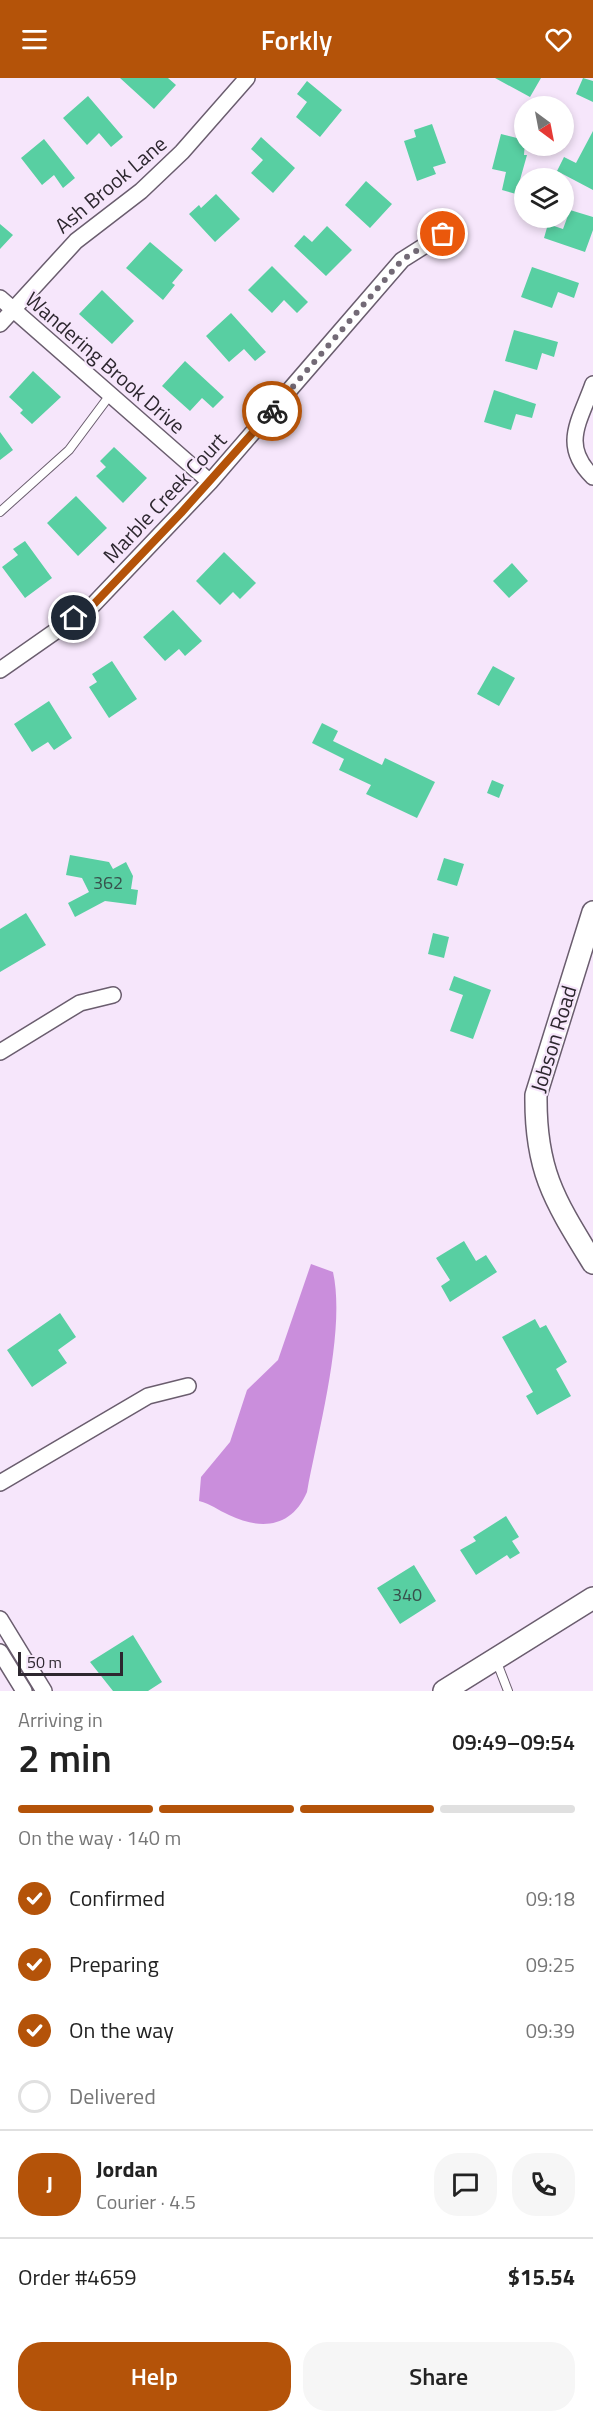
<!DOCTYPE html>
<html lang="en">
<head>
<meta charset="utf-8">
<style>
	:root { --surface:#fff; --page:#f6f6f6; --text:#222; --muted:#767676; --line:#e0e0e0; --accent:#b45309 }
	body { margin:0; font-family:"Titillium Web",sans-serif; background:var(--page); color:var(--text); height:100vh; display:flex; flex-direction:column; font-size:22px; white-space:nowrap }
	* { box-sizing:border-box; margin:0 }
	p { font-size:20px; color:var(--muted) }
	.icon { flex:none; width:33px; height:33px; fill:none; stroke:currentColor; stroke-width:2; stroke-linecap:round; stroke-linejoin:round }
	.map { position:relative; height:1613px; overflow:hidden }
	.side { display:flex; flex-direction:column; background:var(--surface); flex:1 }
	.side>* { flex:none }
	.needle { width:39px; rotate:148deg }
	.buttons { position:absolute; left:514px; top:18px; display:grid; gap:12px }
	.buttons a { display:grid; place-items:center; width:60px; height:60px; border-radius:50%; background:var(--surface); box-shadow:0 3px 9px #0003; font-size:30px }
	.scale { position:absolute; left:18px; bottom:15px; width:105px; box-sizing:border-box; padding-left:6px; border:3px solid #2d272f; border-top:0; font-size:16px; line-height:21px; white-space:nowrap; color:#2d272f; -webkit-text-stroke:4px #f6e6fb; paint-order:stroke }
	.pin { position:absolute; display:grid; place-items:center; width:51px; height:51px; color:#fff; margin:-26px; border:3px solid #fff; border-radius:50%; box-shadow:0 2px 6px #0007 }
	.courier { position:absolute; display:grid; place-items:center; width:60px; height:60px; margin:-30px; border:4px solid #b45309; border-radius:50%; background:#fff; color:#222; box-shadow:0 2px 8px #0007 }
	.summary em { font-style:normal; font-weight:600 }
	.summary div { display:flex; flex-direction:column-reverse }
	.summary { display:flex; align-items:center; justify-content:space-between; height:102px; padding:0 18px }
	h1 { font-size:39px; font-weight:600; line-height:45px }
	.bar { display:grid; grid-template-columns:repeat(4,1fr); gap:9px 6px; align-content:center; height:72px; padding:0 18px }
	.bar i { height:8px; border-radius:4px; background:var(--line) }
	.bar .current { background:var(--accent) }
	.bar p { grid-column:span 4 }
	.line { display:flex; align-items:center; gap:15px; padding:0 18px; border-top:2px solid var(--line) }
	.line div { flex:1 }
	.round { display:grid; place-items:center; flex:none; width:63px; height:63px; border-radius:24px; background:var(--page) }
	ol { padding:0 18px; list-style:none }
	li { display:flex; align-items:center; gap:18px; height:66px }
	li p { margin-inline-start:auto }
	li .icon { padding:6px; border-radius:50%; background:var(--accent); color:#fff; stroke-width:4 }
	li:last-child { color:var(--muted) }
	li i { width:33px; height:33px; border:3px solid var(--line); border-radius:50% }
	.button { display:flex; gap:12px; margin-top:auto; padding:12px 18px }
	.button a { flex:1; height:69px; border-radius:24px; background:var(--accent); color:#fff; font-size:24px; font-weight:600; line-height:69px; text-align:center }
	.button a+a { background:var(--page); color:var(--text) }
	header { display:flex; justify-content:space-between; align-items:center; height:78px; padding:0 18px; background:var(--accent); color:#fff; font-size:27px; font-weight:600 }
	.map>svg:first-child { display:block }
	.water { fill:#ca8edc }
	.building { fill:#58cfa2 }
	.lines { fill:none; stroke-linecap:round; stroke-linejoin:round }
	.lane-casing { stroke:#6a5d6e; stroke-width:10 }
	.street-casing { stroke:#6a5d6e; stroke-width:18 }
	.secondary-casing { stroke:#6a5d6e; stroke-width:24 }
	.lane { stroke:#fff; stroke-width:8 }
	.street { stroke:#fff; stroke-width:15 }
	.secondary { stroke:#fff; stroke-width:21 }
	.done { stroke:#736a76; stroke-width:6; stroke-dasharray:0 10.8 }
	.route { stroke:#b45309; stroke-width:8 }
	.labels { text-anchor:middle; stroke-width:4.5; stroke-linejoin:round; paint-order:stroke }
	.number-label { font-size:18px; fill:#38514c }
	.street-label { font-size:21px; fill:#2d272f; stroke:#f6e6fb }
</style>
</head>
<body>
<header><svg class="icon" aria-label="menu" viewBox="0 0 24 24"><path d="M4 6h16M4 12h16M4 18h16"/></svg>Forkly<svg class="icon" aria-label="heart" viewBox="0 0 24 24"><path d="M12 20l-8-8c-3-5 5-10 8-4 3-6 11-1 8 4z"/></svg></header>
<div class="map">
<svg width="593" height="1613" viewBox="0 0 593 1613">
	<rect width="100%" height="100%" fill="#f6e6fb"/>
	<!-- water -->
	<path class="water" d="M 311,1186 L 333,1194 C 346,1253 318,1353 307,1414 C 292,1449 262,1453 229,1437 C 218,1432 211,1426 199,1423 L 201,1399 L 230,1364 L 247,1312 L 278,1282 Z"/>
	<!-- building -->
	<path class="building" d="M 120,0 L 168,0 L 176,7 L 154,31 Z
		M 495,0 L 541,0 L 530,19 Z
		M 583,0 L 593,3 L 593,24 L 576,16 Z
		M 307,3 L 342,32 L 320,59 L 296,39 L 307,24 L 297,16 Z
		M 88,18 L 123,59 L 111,69 L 99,55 L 87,67 L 63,40 Z
		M 432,46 L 446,85 L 433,89 L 436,96 L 417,103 L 404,63 L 416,59 L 414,52 Z
		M 593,53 L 593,112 L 557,93 L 564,79 L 576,85 Z
		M 501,56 L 525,62 L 524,77 L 527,77 L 516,116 L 502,112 L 506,94 L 492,91 Z
		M 261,59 L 295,90 L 273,115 L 251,95 L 263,82 L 251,71 Z
		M 44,61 L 75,100 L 63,110 L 54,97 L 42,107 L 21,80 Z
		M 366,103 L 392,126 L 370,150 L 345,127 Z
		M 216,116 L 240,141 L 215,164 L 189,136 L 199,127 L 201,130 Z
		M 570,132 L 593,139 L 593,152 L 585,174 L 544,160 L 548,146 L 563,151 Z
		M 0,146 L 13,157 L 0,171 Z
		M 327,148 L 352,172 L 326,198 L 294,168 L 304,157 L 312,164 Z
		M 150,164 L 183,192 L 172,205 L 175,207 L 163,222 L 126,190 Z
		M 272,188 L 308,224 L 297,235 L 284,222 L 272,235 L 248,212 Z
		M 532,189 L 579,205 L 574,220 L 558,214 L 552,230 L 521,219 Z
		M 102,212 L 134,243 L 112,266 L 79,236 Z
		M 231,235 L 266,274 L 255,283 L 244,271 L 229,284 L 206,258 Z
		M 514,252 L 558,264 L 554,279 L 542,275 L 537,292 L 505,283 Z
		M 185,283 L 224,319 L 213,330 L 202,320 L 190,333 L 162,308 Z
		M 33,293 L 61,319 L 32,346 L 20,335 L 23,332 L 9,319 Z
		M 494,312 L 536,326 L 532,340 L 516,336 L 511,352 L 484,344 Z
		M 0,354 L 13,372 L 0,382 Z
		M 114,369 L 147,400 L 123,425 L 96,398 L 106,389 L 100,383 Z
		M 76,418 L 107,450 L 78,478 L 47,445 Z
		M 25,463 L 52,500 L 25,520 L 2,489 L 18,477 L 13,471 Z
		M 224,474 L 256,505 L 240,521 L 233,514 L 220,527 L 196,503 Z
		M 512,485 L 528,503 L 509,520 L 493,503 Z
		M 173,532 L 202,563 L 185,578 L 179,571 L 165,583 L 143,559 Z
		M 112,583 L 137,621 L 109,640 L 89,609 L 97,604 L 92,596 Z
		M 493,588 L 515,600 L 499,628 L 477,616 Z
		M 49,623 L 72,660 L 54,672 L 48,664 L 32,674 L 14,646 Z
		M 322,645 L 338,653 L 333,663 L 382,687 L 385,680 L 435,704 L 417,740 L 366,716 L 371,707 L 339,692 L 344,681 L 312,665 Z
		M 492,702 L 504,707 L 499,720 L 487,715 Z
		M 70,777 L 109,784 L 113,791 L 126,784 L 133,798 L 131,811 L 138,812 L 136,827 L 105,823 L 75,839 L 68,825 L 89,814 L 82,800 L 66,797 Z
		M 444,780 L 464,786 L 457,808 L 437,802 Z
		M 26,835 L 46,867 L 0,894 L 0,851 Z
		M 433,855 L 449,859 L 444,880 L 428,876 Z
		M 454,898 L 491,912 L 473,961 L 450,953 L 463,917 L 449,912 Z
		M 464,1163 L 476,1183 L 486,1177 L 497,1194 L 450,1224 L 441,1208 L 450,1202 L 436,1180 Z
		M 60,1235 L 76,1259 L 58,1272 L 67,1285 L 32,1309 L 7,1272 Z
		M 535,1241 L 540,1250 L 546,1247 L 567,1284 L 556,1291 L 571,1318 L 537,1337 L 526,1318 L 533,1314 L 502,1259 Z
		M 506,1438 L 519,1459 L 512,1463 L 520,1475 L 510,1481 L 507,1477 L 476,1497 L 460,1472 L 476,1463 L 473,1459 Z
		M 414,1487 L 436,1523 L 400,1546 L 377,1510 Z
		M 133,1557 L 162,1604 L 148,1613 L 113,1613 L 90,1584 Z"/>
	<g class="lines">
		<!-- lane casing -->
		<g class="lane-casing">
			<path id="lane" d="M 0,434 L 69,372 L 110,317
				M 496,1582 L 508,1613"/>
		</g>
		<!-- street casing -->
		<g class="street-casing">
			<path id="street" d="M 0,220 L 210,404
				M 0,246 L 76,163 L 141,113 L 182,74 L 247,0
				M 593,306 C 580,343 560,367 593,399
				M 0,592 L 93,527 L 210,404 L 402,182 L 443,156
				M 0,974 L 80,925 L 113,917
				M 0,1405 L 148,1318 L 188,1308
				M 0,1541 L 44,1613
				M 0,1574 L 24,1613"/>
		</g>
		<!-- secondary casing -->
		<g class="secondary-casing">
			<path id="secondary" d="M 593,834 L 536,1017 C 535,1093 555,1123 593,1185
				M 444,1613 L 593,1520"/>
		</g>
		<!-- lane -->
		<use href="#lane" class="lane"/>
		<!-- street -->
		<use href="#street" class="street"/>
		<!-- secondary -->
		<use href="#secondary" class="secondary"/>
	</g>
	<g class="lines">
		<!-- done -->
		<path class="done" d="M 272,333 L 402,182 L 443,156"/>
		<!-- route -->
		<path class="route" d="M 74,540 L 93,527 L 181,435 L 272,333"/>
	</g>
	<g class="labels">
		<!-- number labels -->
		<g class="number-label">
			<text x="108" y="811">362</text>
			<text x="407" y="1523">340</text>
		</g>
		<!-- street labels -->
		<g class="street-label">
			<text transform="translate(111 107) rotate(-40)" y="7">Ash Brook Lane</text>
			<text transform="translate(105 285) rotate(41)" y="7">Wandering Brook Drive</text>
			<text transform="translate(165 420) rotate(-47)" y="7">Marble Creek Court</text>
			<text transform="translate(554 961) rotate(-73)" y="7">Jobson Road</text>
		</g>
	</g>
</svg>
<div class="buttons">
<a><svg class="needle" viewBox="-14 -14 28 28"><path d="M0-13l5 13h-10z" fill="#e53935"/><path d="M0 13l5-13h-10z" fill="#767676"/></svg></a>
<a><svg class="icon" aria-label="layers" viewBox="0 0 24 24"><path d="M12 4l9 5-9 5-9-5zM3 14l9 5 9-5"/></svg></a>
</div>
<div class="scale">50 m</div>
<div class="pin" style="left:443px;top:156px;background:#ea580c"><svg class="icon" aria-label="bag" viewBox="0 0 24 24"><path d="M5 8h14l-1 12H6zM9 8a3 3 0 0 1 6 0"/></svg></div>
<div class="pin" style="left:74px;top:540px;background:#1f2937"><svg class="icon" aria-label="home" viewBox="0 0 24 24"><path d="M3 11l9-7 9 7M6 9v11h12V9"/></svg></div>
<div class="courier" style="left:272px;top:333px"><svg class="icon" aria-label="bike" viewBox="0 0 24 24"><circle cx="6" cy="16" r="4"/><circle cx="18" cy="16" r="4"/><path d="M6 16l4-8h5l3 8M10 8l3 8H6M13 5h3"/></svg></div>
</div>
<section class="side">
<div class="summary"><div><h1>2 min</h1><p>Arriving in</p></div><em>09:49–09:54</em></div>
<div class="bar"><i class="current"></i><i class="current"></i><i class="current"></i><i></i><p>On the way · 140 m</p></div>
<ol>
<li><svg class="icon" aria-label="check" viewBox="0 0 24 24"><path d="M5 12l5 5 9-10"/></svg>Confirmed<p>09:18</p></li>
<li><svg class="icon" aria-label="check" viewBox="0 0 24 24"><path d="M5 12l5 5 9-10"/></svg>Preparing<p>09:25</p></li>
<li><svg class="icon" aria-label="check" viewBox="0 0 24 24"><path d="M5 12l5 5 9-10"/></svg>On the way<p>09:39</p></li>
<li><i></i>Delivered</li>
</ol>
<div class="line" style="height:108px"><b class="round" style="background:var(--accent);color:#fff">J</b><div><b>Jordan</b><p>Courier · 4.5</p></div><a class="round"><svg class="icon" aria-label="chat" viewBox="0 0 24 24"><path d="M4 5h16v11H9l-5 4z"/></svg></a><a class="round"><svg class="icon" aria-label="phone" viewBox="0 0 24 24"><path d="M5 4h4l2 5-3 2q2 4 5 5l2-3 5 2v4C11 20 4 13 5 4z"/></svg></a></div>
<div class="line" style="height:78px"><div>Order #4659</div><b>$15.54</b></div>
<div class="button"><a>Help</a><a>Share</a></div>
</section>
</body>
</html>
